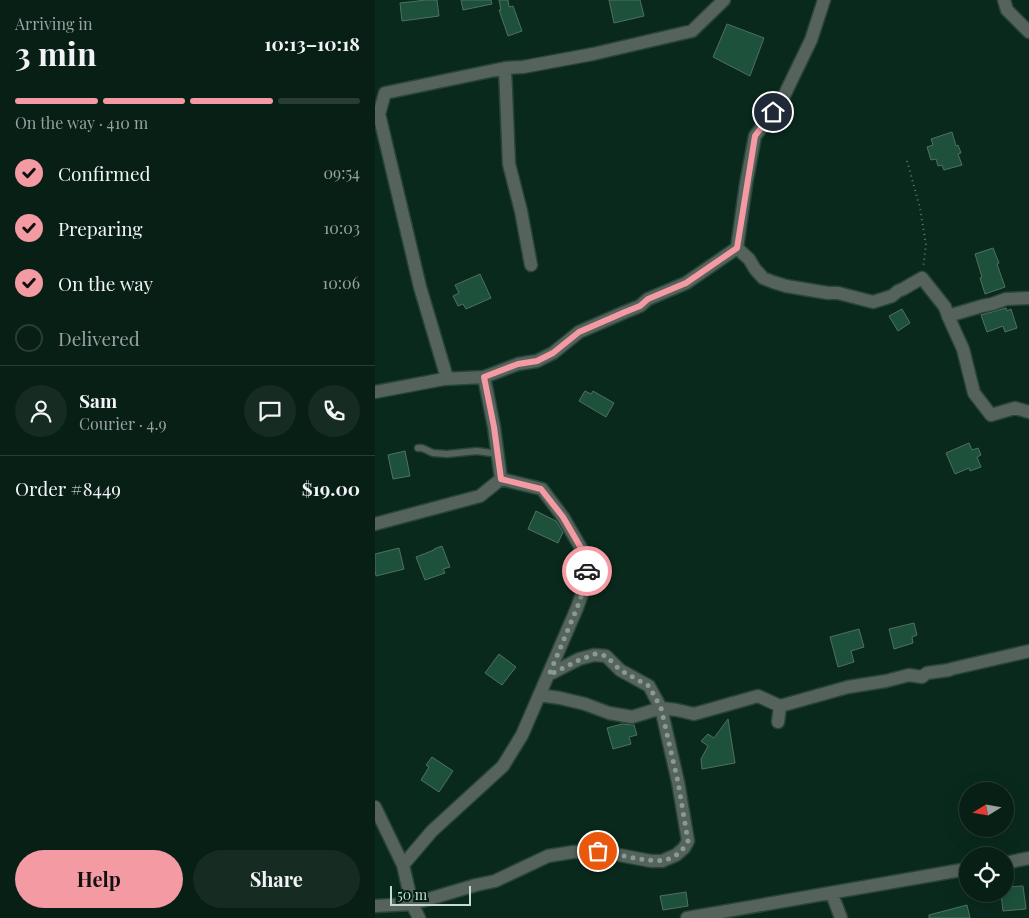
<!DOCTYPE html>
<html lang="en">
<head>
<meta charset="utf-8">
<style>
	:root { --surface:#081f16; --page:#162c23; --text:#f1f3f6; --muted:#98a2a1; --line:#293d35; --accent:#f49aa2 }
	body { margin:0; font-family:"Playfair Display",serif; background:var(--page); color:var(--text); height:100vh; display:flex; flex-direction:column; font-size:19px; white-space:nowrap }
	* { box-sizing:border-box; margin:0 }
	p { font-size:16px; color:var(--muted) }
	.icon { flex:none; width:28px; height:28px; fill:none; stroke:currentColor; stroke-width:2; stroke-linecap:round; stroke-linejoin:round }
	.map { position:relative; flex:1; overflow:hidden }
	.details { display:flex; flex-direction:column; background:var(--surface); width:375px }
	.details>* { flex:none }
	.needle { width:32px; rotate:259deg }
	.fabs { position:absolute; left:584px; top:782px; display:grid; gap:10px }
	.fabs a { display:grid; place-items:center; width:55px; height:55px; border-radius:50%; background:var(--surface); box-shadow:0 5px 20px #0002,0 0 0 1px var(--line); font-size:25px }
	.scale { position:absolute; left:15px; bottom:12px; width:81px; box-sizing:border-box; padding-left:5px; border:2px solid #c9dad2; border-top:0; font-size:14px; line-height:18px; white-space:nowrap; color:#c9dad2; -webkit-text-stroke:4px #012014; paint-order:stroke }
	.pin { position:absolute; display:grid; place-items:center; width:42px; height:42px; color:#fff; margin:-21px; border:2px solid #fff; border-radius:50%; box-shadow:0 1px 5px #0007 }
	.courier { position:absolute; display:grid; place-items:center; width:50px; height:50px; margin:-25px; border:4px solid #f49aa2; border-radius:50%; background:#fff; color:#222; box-shadow:0 1px 6px #0007 }
	.overview em { font-style:normal; font-weight:700 }
	.overview div { display:flex; flex-direction:column-reverse }
	.overview { display:flex; align-items:center; justify-content:space-between; height:85px; padding:0 15px }
	h1 { font-size:32px; font-weight:700; line-height:38px }
	.bar { display:grid; grid-template-columns:repeat(4,1fr); gap:8px 5px; align-content:center; height:60px; padding:0 15px }
	.bar i { height:6px; border-radius:4px; background:var(--line) }
	.bar .current { background:var(--accent) }
	.bar p { grid-column:span 4 }
	.line { display:flex; align-items:center; gap:12px; padding:0 15px; border-top:1px solid var(--line) }
	.line div { flex:1 }
	.round { display:grid; place-items:center; flex:none; width:52px; height:52px; border-radius:26px; background:var(--page) }
	ol { padding:0 15px; list-style:none }
	li { display:flex; align-items:center; gap:15px; height:55px }
	li p { margin-inline-start:auto }
	li .icon { padding:5px; border-radius:50%; background:var(--accent); color:#111; stroke-width:4 }
	li:last-child { color:var(--muted) }
	li i { width:28px; height:28px; border:2px solid var(--line); border-radius:50% }
	.primary-button { display:flex; gap:10px; margin-top:auto; padding:10px 15px }
	.primary-button a { flex:1; height:58px; border-radius:30px; background:var(--accent); color:#111; font-size:20px; font-weight:700; line-height:58px; text-align:center }
	.primary-button a+a { background:var(--page); color:var(--text) }
	main { display:flex; flex:1; min-height:0 }
	.map>svg:first-child { display:block }
	.building { fill:#1d513c; stroke:#507061 }
	.lines { fill:none; stroke-linecap:round; stroke-linejoin:round }
	.lane-casing { stroke:#29453a; stroke-width:9 }
	.street-casing { stroke:#29453a; stroke-width:15 }
	.path { stroke:#627a70; stroke-width:2; stroke-dasharray:1 4; stroke-linecap:butt }
	.lane { stroke:#55635c; stroke-width:6 }
	.street { stroke:#55635c; stroke-width:12 }
	.done { stroke:#869c93; stroke-width:5; stroke-dasharray:0 9 }
	.route { stroke:#f49aa2; stroke-width:6 }
</style>
</head>
<body>
<main>
<section class="details">
<div class="overview"><div><h1>3 min</h1><p>Arriving in</p></div><em>10:13–10:18</em></div>
<div class="bar"><i class="current"></i><i class="current"></i><i class="current"></i><i></i><p>On the way · 410 m</p></div>
<ol>
<li><svg class="icon" aria-label="check" viewBox="0 0 24 24"><path d="M5 12l5 5 9-10"/></svg>Confirmed<p>09:54</p></li>
<li><svg class="icon" aria-label="check" viewBox="0 0 24 24"><path d="M5 12l5 5 9-10"/></svg>Preparing<p>10:03</p></li>
<li><svg class="icon" aria-label="check" viewBox="0 0 24 24"><path d="M5 12l5 5 9-10"/></svg>On the way<p>10:06</p></li>
<li><i></i>Delivered</li>
</ol>
<div class="line" style="height:90px"><a class="round"><svg class="icon" aria-label="person" viewBox="0 0 24 24"><circle cx="12" cy="8" r="4"/><path d="M4 21q1-7 8-7t8 7"/></svg></a><div><b>Sam</b><p>Courier · 4.9</p></div><a class="round"><svg class="icon" aria-label="chat" viewBox="0 0 24 24"><path d="M4 5h16v11H9l-5 4z"/></svg></a><a class="round"><svg class="icon" aria-label="phone" viewBox="0 0 24 24"><path d="M5 4h4l2 5-3 2q2 4 5 5l2-3 5 2v4C11 20 4 13 5 4z"/></svg></a></div>
<div class="line" style="height:65px"><div>Order #8449</div><b>$19.00</b></div>
<div class="primary-button"><a>Help</a><a>Share</a></div>
</section>
<div class="map">
<svg width="654" height="918" viewBox="0 0 654 918">
	<rect width="100%" height="100%" fill="#0a291d"/>
	<!-- building -->
	<path class="building" d="M 51,0 L 62,0 L 64,16 L 27,21 L 25,3 Z
		M 86,0 L 116,0 L 117,4 L 88,10 Z
		M 124,0 L 133,0 L 134,7 L 138,6 L 147,31 L 133,36 L 124,10 L 126,10 Z
		M 234,0 L 265,0 L 269,16 L 239,23 Z
		M 352,24 L 389,38 L 375,76 L 338,57 Z
		M 577,132 L 581,146 L 583,145 L 586,153 L 583,154 L 587,165 L 569,170 L 567,165 L 563,166 L 561,159 L 556,160 L 552,147 L 558,145 L 556,139 Z
		M 618,248 L 624,263 L 622,264 L 630,287 L 610,294 L 605,278 L 607,277 L 600,254 Z
		M 105,274 L 116,298 L 91,309 L 88,304 L 83,306 L 78,296 L 84,293 L 80,285 Z
		M 631,308 L 632,311 L 636,309 L 642,328 L 630,332 L 628,326 L 612,332 L 606,315 Z
		M 527,309 L 535,323 L 523,331 L 514,316 Z
		M 210,391 L 216,394 L 218,391 L 239,403 L 231,417 L 204,401 Z
		M 594,443 L 597,450 L 603,448 L 606,455 L 602,457 L 606,467 L 595,471 L 594,468 L 580,474 L 571,453 Z
		M 30,451 L 35,476 L 18,479 L 13,455 Z
		M 161,511 L 181,521 L 188,532 L 183,543 L 153,529 Z
		M 67,546 L 75,567 L 68,569 L 70,573 L 50,580 L 41,557 L 59,550 L 59,549 Z
		M 24,548 L 29,569 L 1,576 L 0,570 L 0,554 Z
		M 539,623 L 542,635 L 537,637 L 538,643 L 519,649 L 514,629 Z
		M 484,629 L 489,647 L 476,651 L 479,662 L 463,667 L 455,637 Z
		M 124,654 L 141,667 L 127,685 L 110,673 Z
		M 353,719 L 360,763 L 327,769 L 326,759 L 333,746 L 326,741 L 333,734 L 339,738 Z
		M 247,724 L 259,725 L 262,735 L 254,737 L 256,744 L 238,749 L 232,728 Z
		M 57,757 L 78,771 L 64,792 L 46,780 L 54,767 L 51,765 Z
		M 648,886 L 651,909 L 628,911 L 626,894 L 630,894 L 630,887 Z
		M 311,892 L 313,906 L 288,910 L 285,896 Z
		M 592,905 L 595,918 L 554,918 L 554,915 Z"/>
	<g class="lines">
		<!-- lane casing -->
		<g class="lane-casing">
			<path id="lane" d="M 43,448 L 47,448 L 58,453 L 72,454 L 102,451 L 123,454"/>
		</g>
		<!-- street casing -->
		<g class="street-casing">
			<path id="street" d="M 449,0 L 436,40 L 407,100 L 380,136 L 371,184 L 362,248 L 374,259 L 380,269 L 388,278 L 398,282 L 411,286 L 453,293 L 463,293 L 498,302 L 517,296 L 523,291 L 528,289 L 547,278 L 570,307 L 573,316 L 607,306 L 617,304 L 631,299 L 654,298
				M 629,0 L 632,10 L 654,32
				M 130,68 L 134,164 L 146,211 L 156,265
				M 573,316 L 588,349 L 599,393 L 616,415 L 640,408 L 654,412
				M 72,378 L 45,287 L 4,114 L 10,93 L 130,68 L 148,67 L 218,54 L 317,31 L 349,0
				M 0,392 L 69,379 L 109,377 L 143,364 L 162,361 L 178,353 L 204,332 L 250,312 L 265,306 L 273,299 L 311,283 L 362,248
				M 0,524 L 105,496 L 126,479
				M 164,695 L 185,698 L 210,704 L 234,713 L 257,717 L 286,708 L 302,710 L 319,714 L 383,696 L 405,706 L 473,687 L 511,681 L 534,675 L 547,677 L 552,673 L 574,670 L 576,669 L 654,651
				M 403,722 L 405,706
				M 0,807 L 28,865 L 37,904 L 44,918
				M 630,863 L 654,858
				M 28,865 L 57,831 L 128,766 L 147,735 L 173,675 L 202,608 L 212,580 L 212,569 L 206,548 L 188,517 L 167,489 L 126,479 L 119,427 L 109,377
				M 457,894 L 466,918
				M 0,906 L 37,904 L 101,885 L 120,881 L 173,856 L 198,852 L 223,851 L 276,861 L 287,861 L 301,855 L 309,848 L 313,841 L 303,782 L 286,708 L 274,686 L 245,670 L 231,656 L 219,655 L 204,659 L 173,675
				M 312,918 L 592,869"/>
		</g>
		<!-- path -->
		<path class="path" d="M 532,161 L 545,208 L 551,245 L 548,268"/>
		<!-- lane -->
		<use href="#lane" class="lane"/>
		<!-- street -->
		<use href="#street" class="street"/>
	</g>
	<g class="lines">
		<!-- done -->
		<path class="done" d="M 212,571 L 212,580 L 202,608 L 174,675 L 204,660 L 220,654 L 231,656 L 245,670 L 274,686 L 286,708 L 303,782 L 313,841 C 299,867 278,861 254,857 C 244,855 234,853 223,851"/>
		<!-- route -->
		<path class="route" d="M 212,571 L 210,561 L 206,548 L 188,517 L 166,489 L 126,479 L 119,427 L 109,377 L 143,364 L 162,361 L 178,353 L 204,332 L 250,312 L 265,306 L 273,299 L 311,283 L 362,248 L 380,136 L 398,112"/>
	</g>
</svg>
<div class="fabs">
<a><svg class="needle" viewBox="-14 -14 28 28"><path d="M0-13l5 13h-10z" fill="#e53935"/><path d="M0 13l5-13h-10z" fill="#98a2a1"/></svg></a>
<a><svg class="icon" aria-label="locate" viewBox="0 0 24 24"><circle cx="12" cy="12" r="6"/><path d="M12 2v4M12 18v4M2 12h4M18 12h4"/></svg></a>
</div>
<div class="scale">50 m</div>
<div class="pin" style="left:223px;top:851px;background:#ea580c"><svg class="icon" aria-label="bag" viewBox="0 0 24 24"><path d="M5 8h14l-1 12H6zM9 8a3 3 0 0 1 6 0"/></svg></div>
<div class="pin" style="left:398px;top:112px;background:#1f2937"><svg class="icon" aria-label="home" viewBox="0 0 24 24"><path d="M3 11l9-7 9 7M6 9v11h12V9"/></svg></div>
<div class="courier" style="left:212px;top:571px"><svg class="icon" aria-label="car" viewBox="0 0 24 24"><path d="M5 17H2v-5l4-1 3-4h7l3 4 3 1v5h-3M9 17h6M6 11h13"/><circle cx="7" cy="17" r="2"/><circle cx="17" cy="17" r="2"/></svg></div>
</div>
</main>
</body>
</html>
